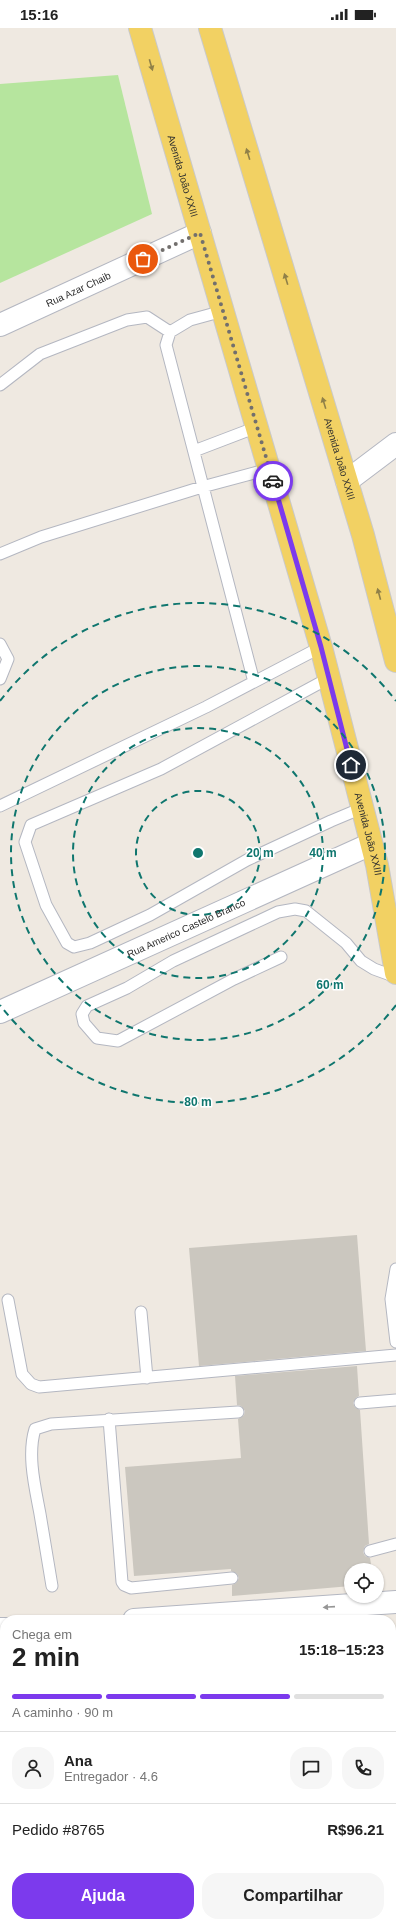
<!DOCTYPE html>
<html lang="pt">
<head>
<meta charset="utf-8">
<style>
	:root { --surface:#fff; --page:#f6f6f6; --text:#222; --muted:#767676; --line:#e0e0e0; --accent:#7c3aed }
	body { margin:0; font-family:Arial,sans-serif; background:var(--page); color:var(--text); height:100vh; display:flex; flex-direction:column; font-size:15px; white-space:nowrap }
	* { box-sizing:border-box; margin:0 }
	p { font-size:13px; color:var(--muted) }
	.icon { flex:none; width:22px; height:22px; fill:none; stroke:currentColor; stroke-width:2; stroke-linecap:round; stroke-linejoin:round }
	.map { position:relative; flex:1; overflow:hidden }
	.side { position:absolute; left:0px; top:1587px; width:396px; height:312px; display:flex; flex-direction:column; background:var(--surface); border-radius:16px 16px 0 0; box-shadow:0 1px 3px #0004 }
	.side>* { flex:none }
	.fabs { position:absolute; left:344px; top:1535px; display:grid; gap:8px }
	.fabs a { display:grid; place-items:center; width:40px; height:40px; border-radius:50%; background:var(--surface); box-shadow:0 1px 3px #0004; font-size:20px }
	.pin { position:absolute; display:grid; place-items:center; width:34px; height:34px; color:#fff; margin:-17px; border:2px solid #fff; border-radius:50%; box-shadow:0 1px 4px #0007 }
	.courier { position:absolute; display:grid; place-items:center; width:40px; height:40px; margin:-20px; border:3px solid #7c3aed; border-radius:50%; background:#fff; color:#222; box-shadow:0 1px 5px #0007 }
	.overview em { font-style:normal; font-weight:800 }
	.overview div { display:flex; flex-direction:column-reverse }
	.overview { display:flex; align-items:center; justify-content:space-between; height:68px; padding:0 12px }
	h1 { font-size:26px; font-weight:800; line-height:30px }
	.bar { display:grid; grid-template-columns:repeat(4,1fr); gap:6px 4px; align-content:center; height:48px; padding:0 12px }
	.bar i { height:5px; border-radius:3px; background:var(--line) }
	.bar .on { background:var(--accent) }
	.bar p { grid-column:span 4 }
	.line { display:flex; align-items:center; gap:10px; padding:0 12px; border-top:1px solid var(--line) }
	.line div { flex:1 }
	.round { display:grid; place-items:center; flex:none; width:42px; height:42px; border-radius:16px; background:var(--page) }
	.action { display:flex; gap:8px; margin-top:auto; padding:8px 12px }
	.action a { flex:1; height:46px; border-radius:16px; background:var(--accent); color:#fff; font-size:16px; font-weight:800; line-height:46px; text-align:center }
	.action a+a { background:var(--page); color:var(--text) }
	.status { display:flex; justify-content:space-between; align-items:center; height:28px; padding:0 20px; background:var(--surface); direction:ltr }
	.status svg { height:11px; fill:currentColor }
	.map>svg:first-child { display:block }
	.green { fill:#b6e59e }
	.building { fill:#cbc7bf }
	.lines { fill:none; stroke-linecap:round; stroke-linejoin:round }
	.lane-casing { stroke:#b4b7c1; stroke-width:13 }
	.street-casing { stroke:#b4b7c1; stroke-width:24 }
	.primary-casing { stroke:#c9c9c9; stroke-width:24 }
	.lane { stroke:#fff; stroke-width:11 }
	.street { stroke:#fff; stroke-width:22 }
	.primary { stroke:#f2d163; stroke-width:22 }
	.oneway { fill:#908048 }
	.oneway2 { fill:#969696 }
	.done { stroke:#726f6d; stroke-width:4; stroke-dasharray:0 7.2 }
	.route { stroke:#7c3aed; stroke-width:5 }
	.ring { fill:none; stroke:#0f766e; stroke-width:2; stroke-dasharray:7 5 }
	.labels { text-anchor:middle; stroke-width:3; stroke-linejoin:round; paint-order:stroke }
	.street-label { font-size:10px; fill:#2e2e2e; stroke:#fff }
	.centre { fill:#0f766e; stroke:#fff; stroke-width:2 }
	.ring-label { font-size:12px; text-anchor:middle; font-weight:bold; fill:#0f766e; stroke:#fff; stroke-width:3; stroke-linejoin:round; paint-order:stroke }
</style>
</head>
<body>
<div class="status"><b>15:16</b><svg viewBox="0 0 49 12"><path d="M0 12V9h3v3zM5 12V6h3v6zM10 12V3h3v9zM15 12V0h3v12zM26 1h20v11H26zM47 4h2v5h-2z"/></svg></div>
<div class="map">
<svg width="396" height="1899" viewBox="0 0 396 1899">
	<rect width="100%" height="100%" fill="#efe9e1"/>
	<!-- green -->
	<path class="green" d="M 118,47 L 152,186 L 0,255 L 0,56 Z"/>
	<!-- building -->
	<path class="building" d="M 357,1207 L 366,1323 L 199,1338 L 189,1220 Z
		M 357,1338 L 359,1368 L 356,1370 L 353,1375 L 355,1379 L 360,1382 L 369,1516 L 365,1518 L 363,1524 L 365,1528 L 370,1530 L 372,1542 L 351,1542 L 351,1558 L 232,1568 L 232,1557 L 236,1555 L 239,1550 L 237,1546 L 231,1543 L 231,1541 L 134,1548 L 125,1439 L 241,1430 L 238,1391 L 244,1387 L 245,1383 L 241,1378 L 237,1377 L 235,1348 Z"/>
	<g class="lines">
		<!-- lane casing -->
		<g class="lane-casing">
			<path id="lane" d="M 223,283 L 190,292 L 170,304 L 166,317 L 254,654
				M 0,357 L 40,326 L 127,292 L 147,289 L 170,304
				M 194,423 L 257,399
				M 0,526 L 41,509 L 202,459 L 269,441
				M 0,616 L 8,631 L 0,651
				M 329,650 L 161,741 L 31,797 L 25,814 L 46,877 L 67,915 L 74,919 L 90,915 L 150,887 L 247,832 L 331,793 L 362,780
				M 0,778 L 206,679 L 321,619
				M 281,929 L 234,951 L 118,1013 L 97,1010 L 84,995 L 82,986 L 87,978 L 127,960 L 173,933 L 278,884 L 295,881 L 306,883 L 346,915 L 361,933 L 374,941 L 396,949
				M 396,1241 L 391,1271 L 396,1314
				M 8,1272 L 22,1346 L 31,1356 L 39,1359 L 396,1327
				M 141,1284 L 147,1350
				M 360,1375 L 396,1372
				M 109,1391 L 122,1554 L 124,1557 L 131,1560 L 232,1550
				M 370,1523 L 396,1516
				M 52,1558 C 48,1534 44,1510 40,1486 C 35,1459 27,1427 35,1401 L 51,1396 L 238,1384
				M 391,1842 L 396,1841"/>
		</g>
		<!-- street casing -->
		<g class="street-casing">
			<g id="street">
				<path id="s1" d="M 0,297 L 200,205"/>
				<path d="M 347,453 L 396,416"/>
				<path id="s2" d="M 0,984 L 371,816"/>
				<path d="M 134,1592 L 396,1574"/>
				<path d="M 0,1601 L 5,1601"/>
				<path d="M 337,1899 L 396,1894"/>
			</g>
		</g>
		<!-- primary casing -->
		<g class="primary-casing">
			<g id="primary">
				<path id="s3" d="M 140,0 L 321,619 L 377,837 L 396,945"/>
				<path id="s4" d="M 210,0 L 363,507 L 396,633"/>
			</g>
		</g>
		<!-- lane -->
		<use href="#lane" class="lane"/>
		<!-- street -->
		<use href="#street" class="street"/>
		<!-- primary -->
		<use href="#primary" class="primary"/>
	</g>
	<!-- one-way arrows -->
	<defs><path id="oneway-solid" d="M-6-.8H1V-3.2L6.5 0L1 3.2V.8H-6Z"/></defs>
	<g class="oneway">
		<use href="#oneway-solid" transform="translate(151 37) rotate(74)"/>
		<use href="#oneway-solid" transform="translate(248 126) rotate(-107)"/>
		<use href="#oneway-solid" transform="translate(286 251) rotate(-107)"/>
		<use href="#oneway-solid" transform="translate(324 375) rotate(-107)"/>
		<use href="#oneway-solid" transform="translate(379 566) rotate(-105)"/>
	</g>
	<use class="oneway2" href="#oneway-solid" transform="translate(329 1579) rotate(176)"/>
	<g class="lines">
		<!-- done -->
		<path class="done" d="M 143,231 L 200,205 L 273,453"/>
		<!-- route -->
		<path class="route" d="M 273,453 L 321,619 L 351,737"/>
	</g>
	<!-- distance rings -->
	<g class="ring">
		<circle cx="198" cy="825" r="62"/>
		<circle cx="198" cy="825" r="125"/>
		<circle cx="198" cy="825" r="187"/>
		<path d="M396 977A249 249 0 0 1 0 977M0 673A249 249 0 0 1 396 673"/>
	</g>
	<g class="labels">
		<!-- street labels -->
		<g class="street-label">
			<text dy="4" stroke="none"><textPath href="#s3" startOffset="154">Avenida João XXIII</textPath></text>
			<text dy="4" stroke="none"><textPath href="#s1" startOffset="86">Rua Azar Chaib</textPath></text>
			<text dy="4" stroke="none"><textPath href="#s4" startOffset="450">Avenida João XXIII</textPath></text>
			<text dy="4" stroke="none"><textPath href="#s3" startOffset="838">Avenida João XXIII</textPath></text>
			<text dy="4" stroke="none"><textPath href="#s2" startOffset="204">Rua Americo Castelo Branco</textPath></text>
		</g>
	</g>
	<circle cx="198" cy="825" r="6" class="centre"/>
	<g class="ring-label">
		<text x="260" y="829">20 m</text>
		<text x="323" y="829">40 m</text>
		<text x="330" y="961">60 m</text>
		<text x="198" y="1078">80 m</text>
	</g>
</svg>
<div class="fabs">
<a><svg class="icon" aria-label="locate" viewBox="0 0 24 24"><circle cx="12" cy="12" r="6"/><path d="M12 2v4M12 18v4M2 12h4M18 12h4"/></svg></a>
</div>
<div class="pin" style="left:143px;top:231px;background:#ea580c"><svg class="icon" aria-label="bag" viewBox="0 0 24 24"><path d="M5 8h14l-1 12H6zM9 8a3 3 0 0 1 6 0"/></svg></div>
<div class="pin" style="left:351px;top:737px;background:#1f2937"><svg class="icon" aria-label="home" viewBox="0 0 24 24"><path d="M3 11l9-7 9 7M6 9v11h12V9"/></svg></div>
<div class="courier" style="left:273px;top:453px"><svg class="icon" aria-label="car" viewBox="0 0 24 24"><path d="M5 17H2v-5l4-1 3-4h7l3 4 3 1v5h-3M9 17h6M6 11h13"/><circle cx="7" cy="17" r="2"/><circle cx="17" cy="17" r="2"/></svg></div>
<section class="side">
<div class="overview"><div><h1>2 min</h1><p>Chega em</p></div><em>15:18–15:23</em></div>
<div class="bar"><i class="on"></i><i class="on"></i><i class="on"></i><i></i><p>A caminho · 90 m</p></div>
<div class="line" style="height:72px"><a class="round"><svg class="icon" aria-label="person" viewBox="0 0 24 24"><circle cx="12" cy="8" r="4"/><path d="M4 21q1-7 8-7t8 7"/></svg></a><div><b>Ana</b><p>Entregador · 4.6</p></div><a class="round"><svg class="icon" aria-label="chat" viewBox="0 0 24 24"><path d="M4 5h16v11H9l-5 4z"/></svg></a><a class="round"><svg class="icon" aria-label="phone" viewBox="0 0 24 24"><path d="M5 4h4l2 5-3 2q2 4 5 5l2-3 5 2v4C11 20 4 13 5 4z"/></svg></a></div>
<div class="line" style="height:52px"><div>Pedido #8765</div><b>R$96.21</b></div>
<div class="action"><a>Ajuda</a><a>Compartilhar</a></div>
</section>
</div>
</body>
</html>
